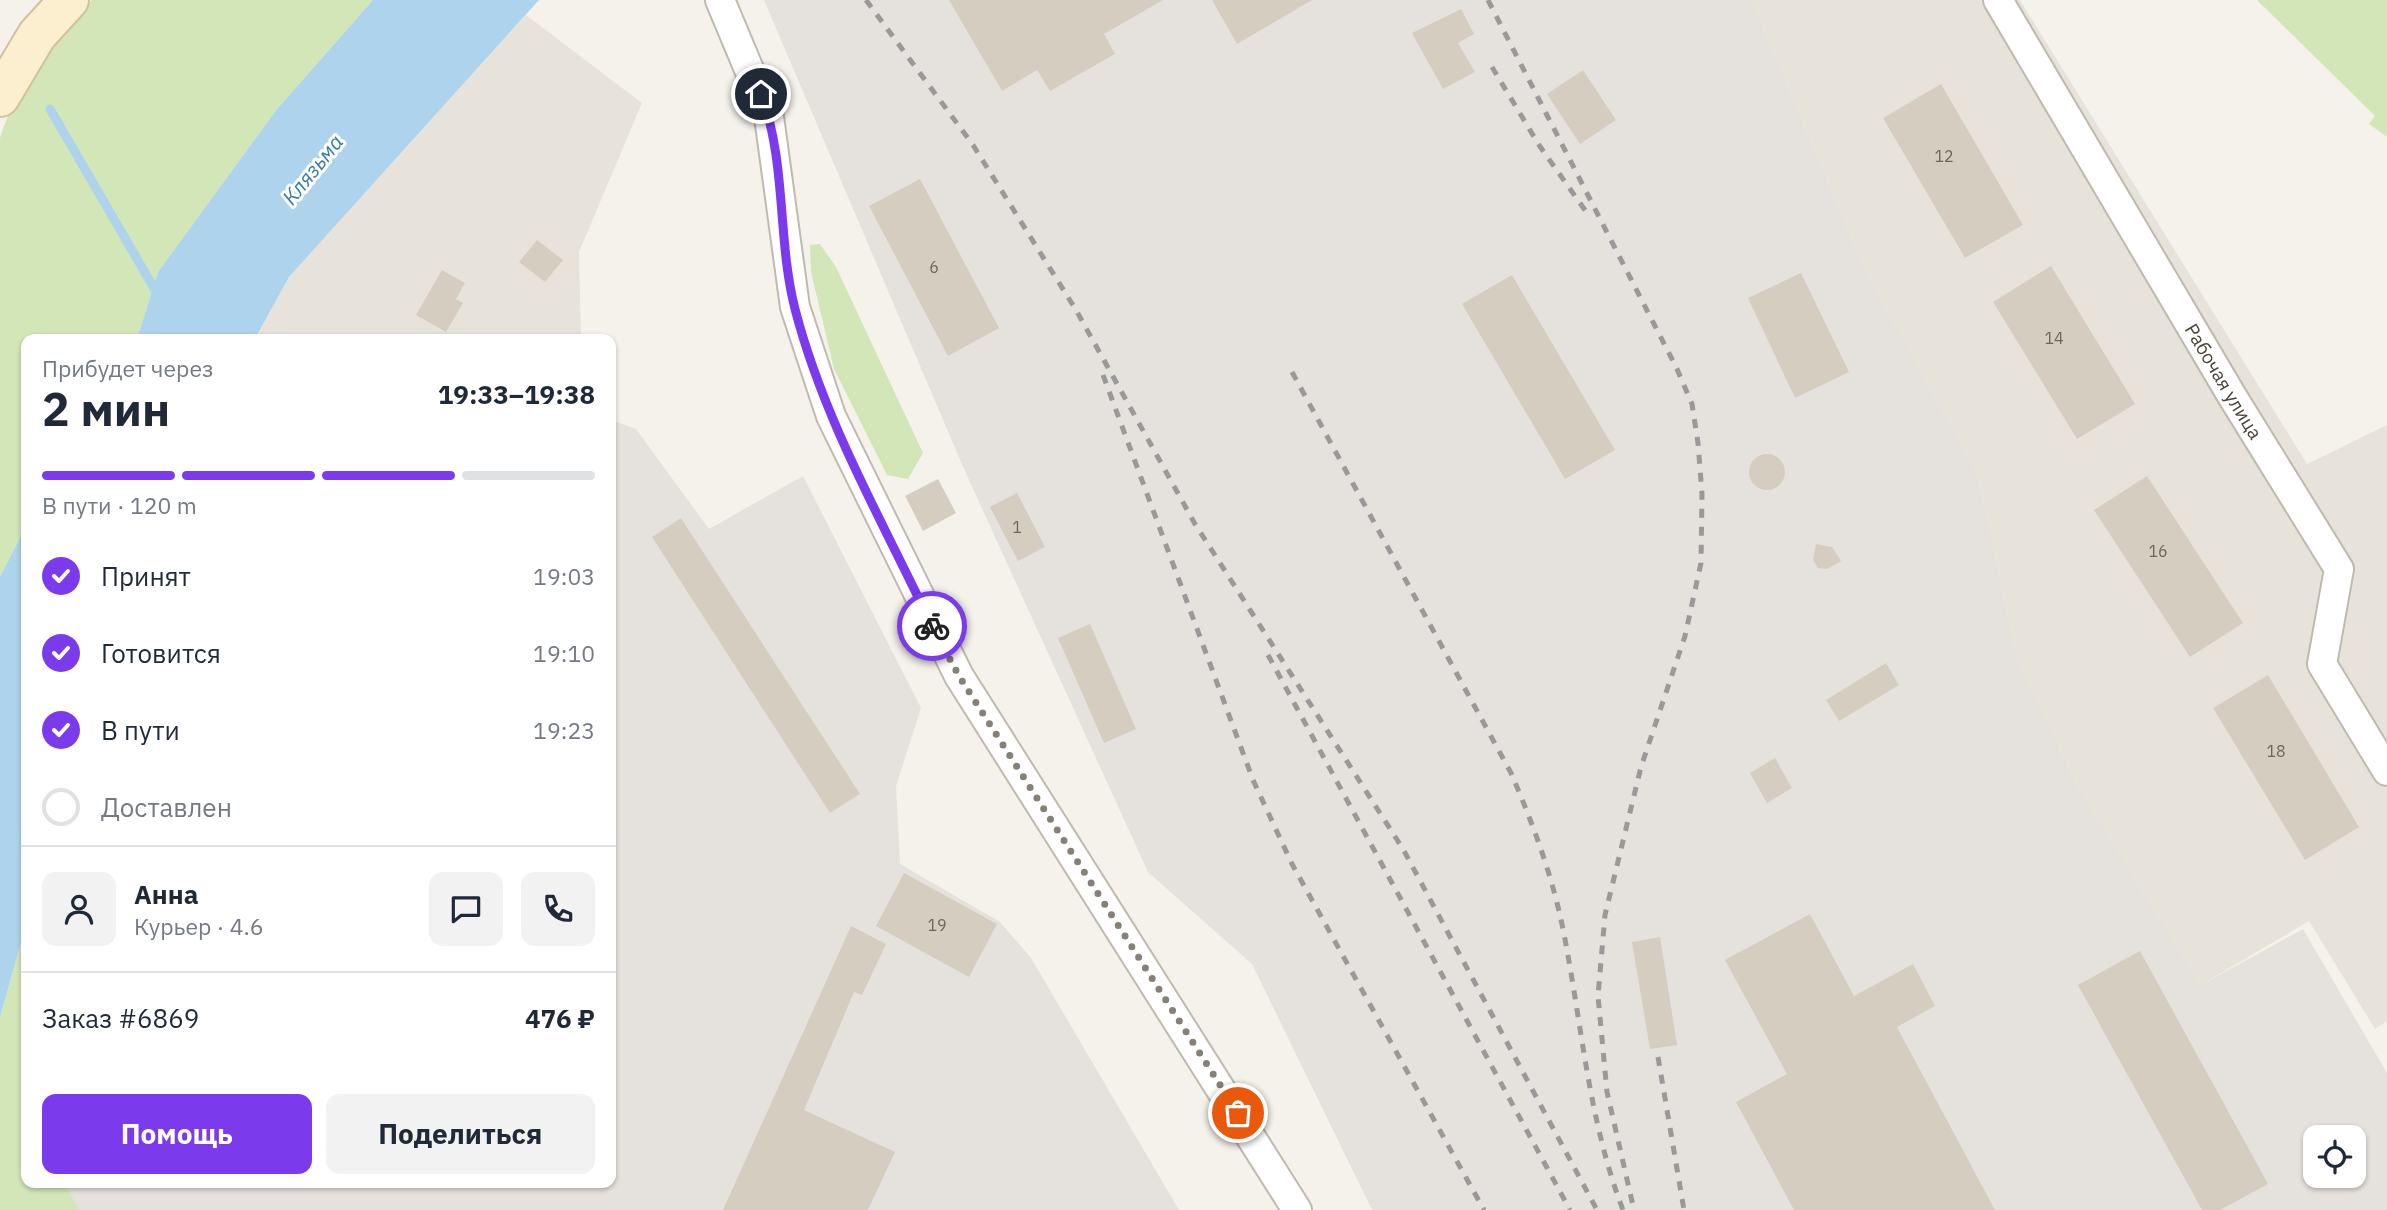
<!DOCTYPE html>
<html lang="ru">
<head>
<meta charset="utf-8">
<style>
	:root { --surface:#fff; --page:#f2f2f3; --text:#1f2937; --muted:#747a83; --line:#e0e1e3; --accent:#7c3aed }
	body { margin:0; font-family:"IBM Plex Sans",sans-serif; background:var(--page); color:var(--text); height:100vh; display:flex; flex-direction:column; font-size:26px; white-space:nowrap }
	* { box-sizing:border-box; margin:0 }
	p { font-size:23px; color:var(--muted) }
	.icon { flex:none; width:38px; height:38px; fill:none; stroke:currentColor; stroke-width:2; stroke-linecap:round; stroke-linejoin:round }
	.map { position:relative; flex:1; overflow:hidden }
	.sheet { position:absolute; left:21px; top:334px; width:595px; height:854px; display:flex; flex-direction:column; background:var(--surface); border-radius:14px; box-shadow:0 2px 5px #0004 }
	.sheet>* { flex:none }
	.buttons { position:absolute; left:2303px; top:1125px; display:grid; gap:14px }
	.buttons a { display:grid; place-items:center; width:63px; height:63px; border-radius:14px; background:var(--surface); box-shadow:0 2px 5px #0004; font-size:35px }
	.pin { position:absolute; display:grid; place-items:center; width:60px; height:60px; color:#fff; margin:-30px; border:4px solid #fff; border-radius:50%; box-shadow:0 2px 7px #0007 }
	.courier { position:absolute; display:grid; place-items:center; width:70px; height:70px; margin:-35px; border:5px solid #7c3aed; border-radius:50%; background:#fff; color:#222; box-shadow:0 2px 9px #0007 }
	.headline em { font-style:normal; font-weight:800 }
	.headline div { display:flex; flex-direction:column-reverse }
	.headline { display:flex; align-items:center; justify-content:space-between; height:119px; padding:0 21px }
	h1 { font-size:46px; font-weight:800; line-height:52px }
	.bar { display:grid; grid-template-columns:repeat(4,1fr); gap:10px 7px; align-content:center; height:84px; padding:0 21px }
	.bar i { height:9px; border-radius:5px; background:var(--line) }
	.bar .current { background:var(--accent) }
	.bar p { grid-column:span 4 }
	.line { display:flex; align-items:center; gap:18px; padding:0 21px; border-top:2px solid var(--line) }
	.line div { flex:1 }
	.round { display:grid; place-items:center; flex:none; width:74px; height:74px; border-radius:14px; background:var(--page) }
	ol { padding:0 21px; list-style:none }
	li { display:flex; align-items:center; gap:21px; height:77px }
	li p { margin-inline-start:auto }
	li .icon { padding:7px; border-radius:50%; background:var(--accent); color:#fff; stroke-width:4 }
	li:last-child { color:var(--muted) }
	li i { width:38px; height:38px; border:4px solid var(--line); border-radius:50% }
	.cta { display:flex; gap:14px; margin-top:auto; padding:14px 21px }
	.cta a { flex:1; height:80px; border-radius:14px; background:var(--accent); color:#fff; font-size:28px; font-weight:800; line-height:80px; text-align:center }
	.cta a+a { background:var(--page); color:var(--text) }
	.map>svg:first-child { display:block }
	.residential { fill:#e8e3da }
	.industrial { fill:#e5e1dd; fill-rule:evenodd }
	.green { fill:#d2e6b7 }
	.water { fill:#add4ec }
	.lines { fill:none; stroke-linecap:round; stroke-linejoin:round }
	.stream { stroke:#add4ec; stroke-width:9 }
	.building { fill:#d6cdc1 }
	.street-casing { stroke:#c0b9ae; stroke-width:32 }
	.secondary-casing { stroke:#d1c29e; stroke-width:42 }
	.street { stroke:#fff; stroke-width:28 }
	.secondary { stroke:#fbefcf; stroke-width:38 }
	.rail { stroke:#999; stroke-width:5; stroke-dasharray:9 9; stroke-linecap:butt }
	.done { stroke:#858078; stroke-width:7; stroke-dasharray:0 12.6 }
	.route { stroke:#7c3aed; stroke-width:9 }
	.labels { text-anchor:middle; stroke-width:6; stroke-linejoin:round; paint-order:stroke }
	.number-label { font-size:16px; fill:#6c655b }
	.street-label { font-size:19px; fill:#494239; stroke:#fff }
	.water-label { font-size:21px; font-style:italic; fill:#367aa7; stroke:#fff }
</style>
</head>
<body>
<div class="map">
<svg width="2387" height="1210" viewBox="0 0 2387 1210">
	<rect width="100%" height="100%" fill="#f5f2ec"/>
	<!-- residential -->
	<path class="residential" d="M 1752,0 L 2020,0 L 2307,464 L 2387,425 L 2387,1021 L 2375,1029 L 2309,921 L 2201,985 L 2077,784 L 2017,657 L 1978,474 L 1866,271 Z
		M 526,15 L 642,103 L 579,252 L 581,339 L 255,340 L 289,277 Z"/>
	<!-- industrial -->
	<path class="industrial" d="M 764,0 L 1752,0 L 1866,271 L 1978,474 L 2017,657 L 2077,784 L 2201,985 L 2303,929 L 2387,1073 L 2387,1210 L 1372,1210 L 1252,964 L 1148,872 L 964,469 ZM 2315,1138 L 2354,1138 L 2354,1176 L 2315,1176 Z
		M 611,420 L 636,429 L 709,529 L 803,476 L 921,708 L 896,786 L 900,864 L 1000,922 L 1031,958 L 1179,1210 L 80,1210 L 64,1183 L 611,1183 Z"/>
	<!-- green -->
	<path class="green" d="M 92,0 L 373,0 L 277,109 L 158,272 L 137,339 L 26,340 L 26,526 L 0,577 L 0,138 C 17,86 50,35 92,0 Z
		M 2257,0 L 2387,0 L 2387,137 L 2369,124 L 2375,116 Z
		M 820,244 L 836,267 L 923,453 L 908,479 L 887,475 L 834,369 L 811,272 L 810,245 Z
		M 26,925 L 26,1183 L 64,1183 L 80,1210 L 0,1210 L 0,1017 Z"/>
	<!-- water -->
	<path class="water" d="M 373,0 L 539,0 L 289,277 L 255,339 L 137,339 L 158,272 L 277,109 Z
		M 26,526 L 26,925 L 0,1017 L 0,577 Z"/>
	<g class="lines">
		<!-- stream -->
		<path class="stream" d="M 50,109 L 158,295"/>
	</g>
	<!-- building -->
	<path class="building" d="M 949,0 L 1163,0 L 1104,34 L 1115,54 L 1050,91 L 1037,70 L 1002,91 Z
		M 1212,0 L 1312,0 L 1237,44 Z
		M 1461,9 L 1474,34 L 1458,43 L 1475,72 L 1443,89 L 1412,33 Z
		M 1583,70 L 1616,120 L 1580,144 L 1547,94 Z
		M 1941,84 L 2023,225 L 1965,258 L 1883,118 Z
		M 920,179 L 999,328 L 948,356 L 869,206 Z
		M 537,240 L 563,260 L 545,282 L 519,262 Z
		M 2051,266 L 2135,404 L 2077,439 L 1993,302 Z
		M 442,270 L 465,283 L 456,299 L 463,303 L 446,332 L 416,315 Z
		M 1801,273 L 1849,372 L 1795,398 L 1748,298 Z
		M 1512,275 L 1615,450 L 1565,479 L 1462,304 Z
		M1749 472a18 18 0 1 1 36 0a18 18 0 1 1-36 0Z
		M 2147,476 L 2243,623 L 2190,657 L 2094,510 Z
		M 938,479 L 956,513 L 923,531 L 905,496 Z
		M 1017,493 L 1045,547 L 1018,561 L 990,507 Z
		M 681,518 L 860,794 L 830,813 L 652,537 Z
		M 1816,544 L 1832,547 L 1841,561 L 1827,569 L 1818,568 L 1813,560 Z
		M 1090,624 L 1136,729 L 1104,743 L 1058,638 Z
		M 1886,663 L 1899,685 L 1839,721 L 1826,700 Z
		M 2268,675 L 2359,827 L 2305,860 L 2213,708 Z
		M 1775,758 L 1792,788 L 1767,803 L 1750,773 Z
		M 904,873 L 997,924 L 969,977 L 876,926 Z
		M 1810,914 L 1854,996 L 1913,964 L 1935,1006 L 1897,1027 L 1995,1210 L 1794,1210 L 1736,1102 L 1787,1074 L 1725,960 Z
		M 851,926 L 886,944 L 862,995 L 854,992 L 804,1110 L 895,1152 L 868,1210 L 723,1210 Z
		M 1660,937 L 1677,1045 L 1650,1049 L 1632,942 Z
		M 2140,951 L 2268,1184 L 2220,1210 L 2202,1210 L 2078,985 Z"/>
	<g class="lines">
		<!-- street casing -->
		<g class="street-casing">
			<g id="street">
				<path d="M 720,0 L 769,117 L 795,307 L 831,416 L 959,676 L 1297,1210"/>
				<path id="s1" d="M 1998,0 L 2232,396 L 2339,569 L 2322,664 L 2387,771"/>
			</g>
		</g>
		<!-- secondary casing -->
		<g class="secondary-casing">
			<path id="secondary" d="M 0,97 L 37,35 L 69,0"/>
		</g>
		<!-- street -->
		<use href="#street" class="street"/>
		<!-- secondary -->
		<use href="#secondary" class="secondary"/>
		<!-- rail -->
		<path class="rail" d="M 866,0 L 973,145 L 1076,310 L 1195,524 L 1403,849 L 1597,1210
			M 1488,0 L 1677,369 L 1692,404 L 1698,443 L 1702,494 L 1701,563 L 1685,636 L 1641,767 L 1605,915 L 1598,996 L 1607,1092 L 1634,1210
			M 1492,67 L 1539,145 L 1587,213
			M 1292,372 L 1511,773 C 1533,824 1552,875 1563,929 C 1582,1024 1588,1119 1623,1210
			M 1103,375 L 1253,780 L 1292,864 L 1484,1210
			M 1268,655 L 1570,1210
			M 1658,1057 L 1684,1210"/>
	</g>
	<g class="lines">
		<!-- done -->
		<path class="done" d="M 932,626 L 959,676 L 1238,1113"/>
		<!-- route -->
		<path class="route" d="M 761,94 C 787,163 777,239 795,309 C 824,421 883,522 932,626"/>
	</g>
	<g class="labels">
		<!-- number labels -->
		<g class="number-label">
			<text x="1944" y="162">12</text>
			<text x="934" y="273">6</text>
			<text x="2054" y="344">14</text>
			<text x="1017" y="533">1</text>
			<text x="2158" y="557">16</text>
			<text x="2276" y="757">18</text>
			<text x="937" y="931">19</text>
		</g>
		<!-- street labels -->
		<g class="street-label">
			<text dy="7" stroke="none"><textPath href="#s1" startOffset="443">Рабочая улица</textPath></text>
		</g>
		<!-- water labels -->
		<g class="water-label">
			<text transform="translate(313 170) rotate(-51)" y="7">Клязьма</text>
		</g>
	</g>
</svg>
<div class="buttons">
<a><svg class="icon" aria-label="locate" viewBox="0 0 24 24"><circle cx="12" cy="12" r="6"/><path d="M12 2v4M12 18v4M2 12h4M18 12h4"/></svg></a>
</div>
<div class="pin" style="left:1238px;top:1113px;background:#ea580c"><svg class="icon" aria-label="bag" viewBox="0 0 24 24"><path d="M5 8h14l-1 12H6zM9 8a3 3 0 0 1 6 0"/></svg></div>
<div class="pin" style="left:761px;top:94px;background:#1f2937"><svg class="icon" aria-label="home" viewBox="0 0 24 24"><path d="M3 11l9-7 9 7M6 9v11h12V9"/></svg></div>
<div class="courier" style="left:932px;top:626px"><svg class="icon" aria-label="bike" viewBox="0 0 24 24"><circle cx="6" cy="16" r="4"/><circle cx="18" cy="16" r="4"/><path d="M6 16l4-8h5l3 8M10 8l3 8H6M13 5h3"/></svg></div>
<section class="sheet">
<div class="headline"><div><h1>2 мин</h1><p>Прибудет через</p></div><em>19:33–19:38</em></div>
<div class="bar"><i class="current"></i><i class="current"></i><i class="current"></i><i></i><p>В пути · 120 m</p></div>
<ol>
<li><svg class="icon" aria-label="check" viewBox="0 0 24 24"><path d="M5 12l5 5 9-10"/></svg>Принят<p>19:03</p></li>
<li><svg class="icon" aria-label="check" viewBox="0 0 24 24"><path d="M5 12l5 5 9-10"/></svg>Готовится<p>19:10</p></li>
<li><svg class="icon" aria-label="check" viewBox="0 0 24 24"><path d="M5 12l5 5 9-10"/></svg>В пути<p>19:23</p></li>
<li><i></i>Доставлен</li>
</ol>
<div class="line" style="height:126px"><a class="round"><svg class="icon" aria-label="person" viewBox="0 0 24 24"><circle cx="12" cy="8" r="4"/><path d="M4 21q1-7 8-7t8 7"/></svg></a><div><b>Анна</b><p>Курьер · 4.6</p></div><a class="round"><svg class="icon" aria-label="chat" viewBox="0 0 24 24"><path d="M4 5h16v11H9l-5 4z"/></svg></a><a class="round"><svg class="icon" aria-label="phone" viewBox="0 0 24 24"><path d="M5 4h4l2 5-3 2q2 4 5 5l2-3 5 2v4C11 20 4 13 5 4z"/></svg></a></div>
<div class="line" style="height:91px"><div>Заказ #6869</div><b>476 ₽</b></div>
<div class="cta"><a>Помощь</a><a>Поделиться</a></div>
</section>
</div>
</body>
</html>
